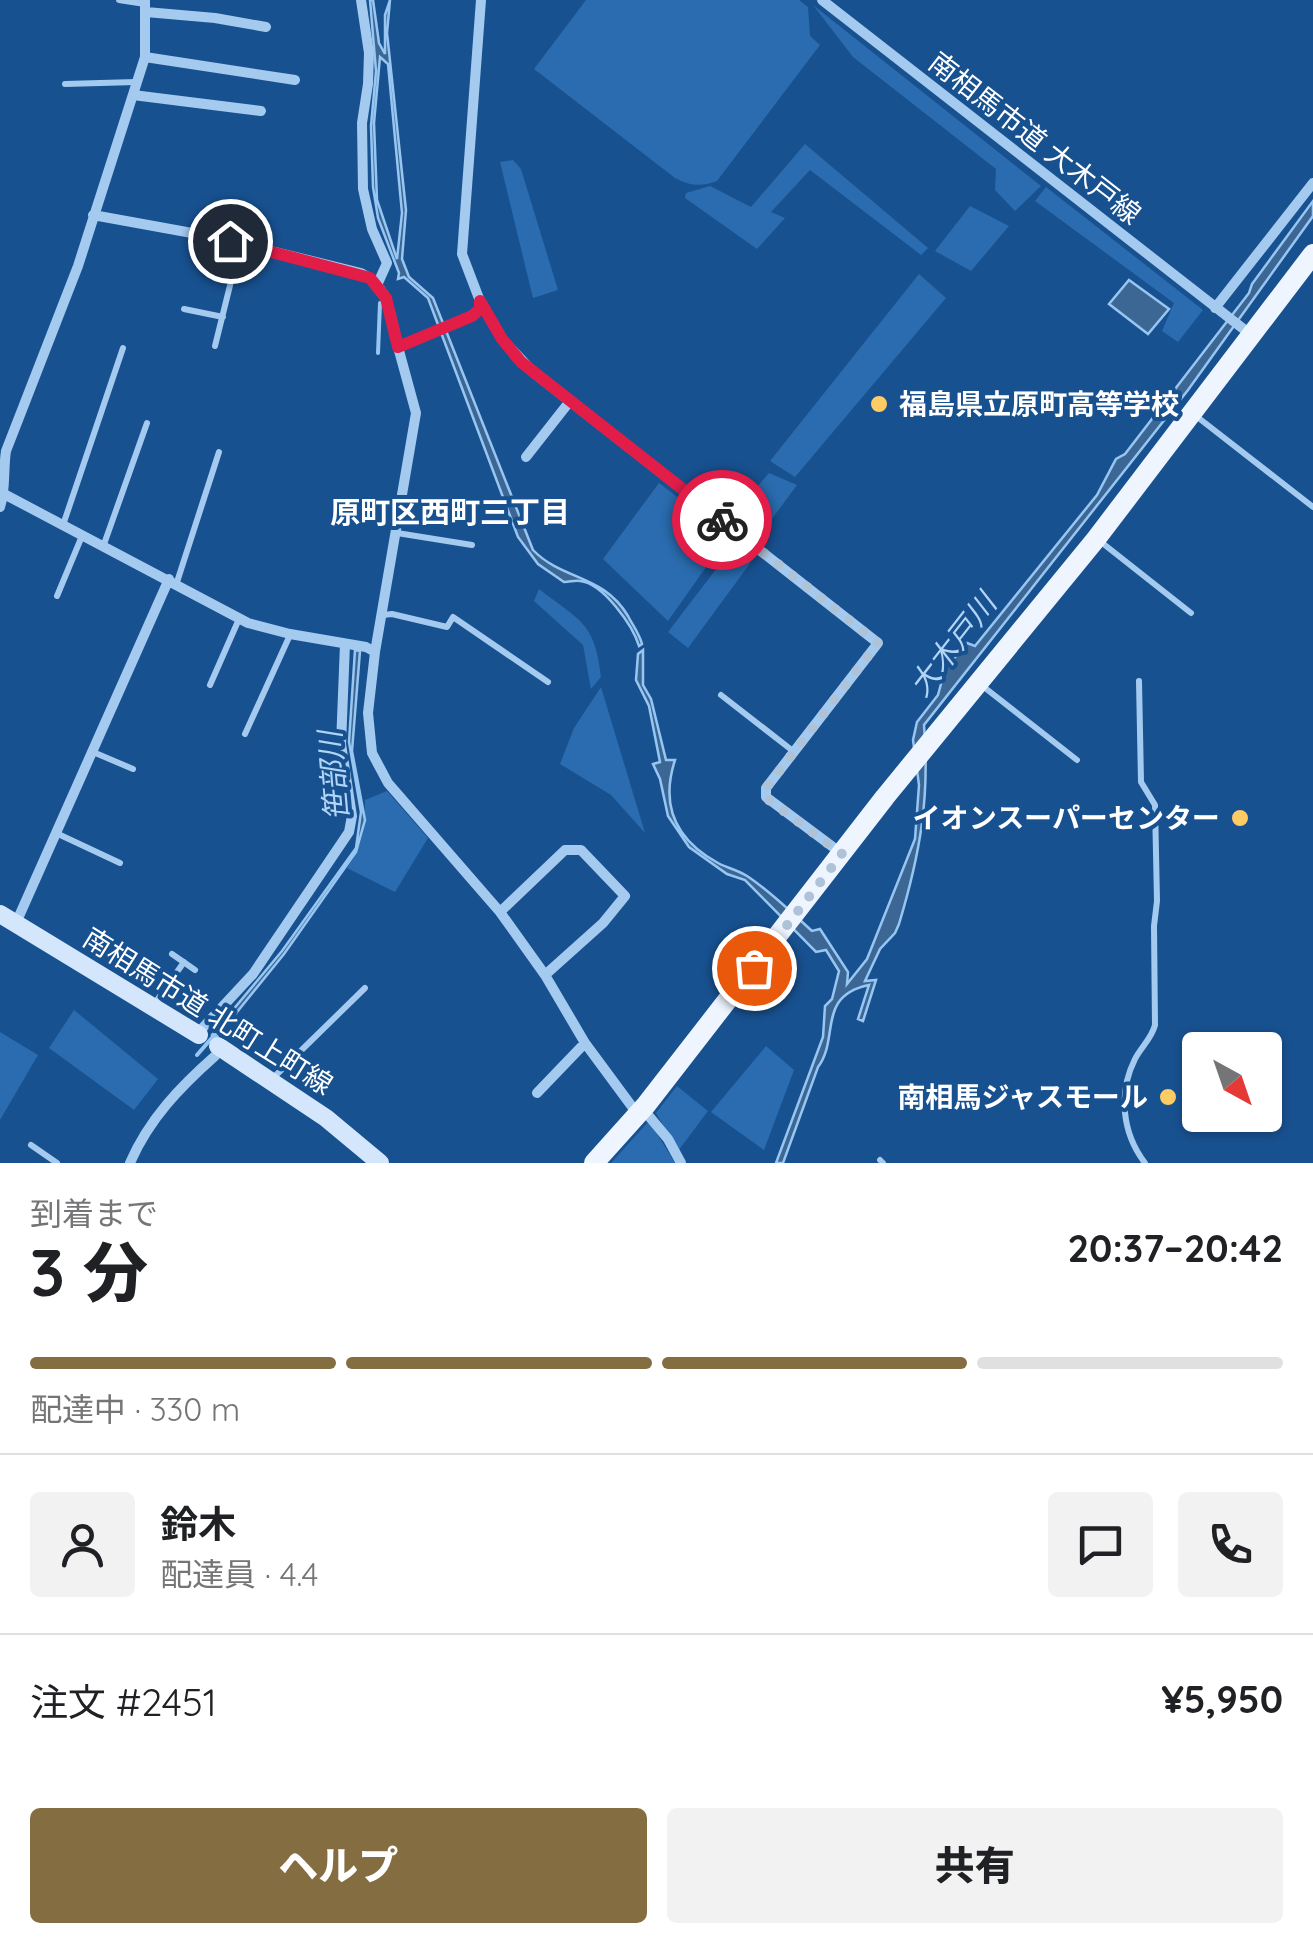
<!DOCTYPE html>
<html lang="ja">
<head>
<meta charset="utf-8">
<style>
	:root { --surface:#fff; --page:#f2f2f2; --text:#202124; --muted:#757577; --line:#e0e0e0; --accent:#846e41 }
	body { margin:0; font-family:Quicksand,"Noto Sans JP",sans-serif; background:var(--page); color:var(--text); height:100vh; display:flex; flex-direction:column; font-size:38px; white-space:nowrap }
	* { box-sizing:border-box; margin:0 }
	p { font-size:32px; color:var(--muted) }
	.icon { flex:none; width:55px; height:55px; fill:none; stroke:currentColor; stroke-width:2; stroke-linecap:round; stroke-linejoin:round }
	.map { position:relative; height:1163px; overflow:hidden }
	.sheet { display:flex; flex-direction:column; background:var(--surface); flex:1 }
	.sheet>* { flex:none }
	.needle { width:65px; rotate:140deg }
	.fabs { position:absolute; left:1182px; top:1032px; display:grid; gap:20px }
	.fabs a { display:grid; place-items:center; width:100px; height:100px; border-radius:10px; background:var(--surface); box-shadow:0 2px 8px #0004; font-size:50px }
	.pin { position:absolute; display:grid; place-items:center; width:85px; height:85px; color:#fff; margin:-42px; border:5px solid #fff; border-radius:50%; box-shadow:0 2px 10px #0007 }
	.courier { position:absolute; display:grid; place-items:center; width:100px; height:100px; margin:-50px; border:8px solid #e11d48; border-radius:50%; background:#fff; color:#222; box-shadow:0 2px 12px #0007 }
	.overview em { font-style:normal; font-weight:800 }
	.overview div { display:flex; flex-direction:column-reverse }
	.overview { display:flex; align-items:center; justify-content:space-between; height:170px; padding:0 30px }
	h1 { font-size:65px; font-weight:800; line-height:75px }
	.bar { display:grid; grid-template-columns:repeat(4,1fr); gap:15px 10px; align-content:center; height:120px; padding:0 30px }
	.bar i { height:12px; border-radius:8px; background:var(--line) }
	.bar .on { background:var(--accent) }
	.bar p { grid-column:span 4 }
	.line { display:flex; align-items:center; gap:25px; padding:0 30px; border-top:2px solid var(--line) }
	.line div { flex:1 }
	.round { display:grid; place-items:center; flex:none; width:105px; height:105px; border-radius:10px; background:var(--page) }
	.button { display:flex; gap:20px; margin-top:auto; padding:20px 30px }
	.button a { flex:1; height:115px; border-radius:10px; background:var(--accent); color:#fff; font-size:40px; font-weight:800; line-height:115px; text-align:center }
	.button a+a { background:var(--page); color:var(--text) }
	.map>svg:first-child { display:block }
	.green { fill:#2a6caf }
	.water { fill:#3c6794; stroke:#98c6f2; stroke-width:2.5; fill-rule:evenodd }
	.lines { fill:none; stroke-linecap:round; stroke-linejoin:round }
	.stream { stroke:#98c6f2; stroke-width:4 }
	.lane { stroke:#a5caf0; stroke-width:6 }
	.street { stroke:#a5caf0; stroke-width:10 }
	.secondary { stroke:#d3e6fb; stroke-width:18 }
	.primary { stroke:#eef5ff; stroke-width:20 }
	.done { stroke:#aec2d8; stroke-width:10; stroke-dasharray:0 18 }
	.route { stroke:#e11d48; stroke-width:12 }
	.poi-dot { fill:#ffcc64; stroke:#185190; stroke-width:4 }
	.labels { text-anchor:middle; stroke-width:8; stroke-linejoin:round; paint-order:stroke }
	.street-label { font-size:28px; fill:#fff; stroke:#185190 }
	.poi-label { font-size:28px; font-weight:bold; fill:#fff; stroke:#185190; text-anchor:end }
	.neighbourhood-label { font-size:30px; font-weight:bold; fill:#fff; stroke:#185190 }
	.water-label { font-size:30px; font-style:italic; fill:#b1d4f7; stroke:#185190 }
</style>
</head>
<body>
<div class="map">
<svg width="1313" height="1163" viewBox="0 0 1313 1163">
	<rect width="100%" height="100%" fill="#185190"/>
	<!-- green -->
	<path class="green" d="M 586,0 L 799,0 L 808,7 L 810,36 L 820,45 L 717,181 C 700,187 691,186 675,178 L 534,69 Z
		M 813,5 L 1041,186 L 1015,211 L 995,190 L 996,169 L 853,57 Z
		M 805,144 L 928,248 L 921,255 L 810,170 L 771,212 L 785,218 L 757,249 L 685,198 L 686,193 L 710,186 L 751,207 Z
		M 513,160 L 521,169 L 558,290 L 533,298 L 500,162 Z
		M 1046,187 L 1203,310 L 1178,342 L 1162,331 L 1174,303 L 1035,201 Z
		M 970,206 L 1009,226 L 971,271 L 935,251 Z
		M 919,274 L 946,298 L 795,477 L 770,461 Z
		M 769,473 L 797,485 L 760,535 L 745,520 L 757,487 Z
		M 659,483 L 728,536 L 668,621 L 603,559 Z
		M 736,543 L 754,558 L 688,648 L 668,632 Z
		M 539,589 C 580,621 595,622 601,677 L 591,689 L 583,645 L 534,601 Z
		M 601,687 L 645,833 L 611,795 L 560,764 L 574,728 Z
		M 387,791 L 428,838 L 395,892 L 347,868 C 363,845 365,827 365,800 Z
		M 74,1010 L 158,1079 L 134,1110 L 49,1048 Z
		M 0,1032 L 38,1055 L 0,1120 Z
		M 766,1046 L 794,1070 L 764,1150 L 711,1112 Z
		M 677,1086 L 708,1111 L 678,1151 L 656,1113 Z
		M 649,1121 L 675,1163 L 611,1163 Z"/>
	<!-- water -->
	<path class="water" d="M 370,0 L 373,0 L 379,43 L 385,54 L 385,15 L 390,0 L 387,33 L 406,210 L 402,259 L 409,277 L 433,298 L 533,550 C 563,581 603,574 628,616 C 633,626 639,633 642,644 L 639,646 C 633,626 603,583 580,581 C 575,580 570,582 564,582 L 538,564 L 518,537 L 428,298 L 404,277 L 398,279 L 399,273 L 378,218 L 373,187 L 371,126 L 376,71 ZM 380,57 L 388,64 L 402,213 L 397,259 L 377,200 L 374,123 Z
		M 1313,201 L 1313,216 L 1188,390 L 924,725 C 930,798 920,854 899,924 L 895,933 L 880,949 L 865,981 L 876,980 L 863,1021 L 858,1019 L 869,985 C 816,996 840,1038 818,1067 L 783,1163 L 776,1163 L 823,1037 L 825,1006 L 832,999 L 839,971 L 826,950 L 816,952 L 745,880 L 727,874 L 689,847 L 668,816 L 660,779 L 653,764 L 660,762 L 649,706 L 636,680 L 638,654 L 643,650 L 643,685 L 651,699 L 666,760 L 675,760 C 660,806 676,840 718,863 C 727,868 738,870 747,876 C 770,891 791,912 812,931 L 820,929 L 848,972 L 847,984 L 867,959 L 915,839 L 919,785 L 913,740 L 917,722 L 938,695 L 945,669 L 967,643 L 975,646 L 1097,495 L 1116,459 L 1125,454 L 1249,293 L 1252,284 Z
		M 1129,280 L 1169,309 L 1148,334 L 1109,304 Z
		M 355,650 L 360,651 L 352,751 L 365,820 L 356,852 L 284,954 L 216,1038 L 212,1035 L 282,951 L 356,848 L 361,812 L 349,742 Z"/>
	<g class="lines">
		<!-- stream -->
		<path class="stream" d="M 378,353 L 380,303
			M 197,1055 L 217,1032"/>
		<!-- lane -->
		<path class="lane" d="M 119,0 L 145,4
			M 65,84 L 136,82
			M 184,309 L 223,317
			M 215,346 L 240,245
			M 1196,416 L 1313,507
			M 63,525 L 123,348
			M 397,533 L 472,545
			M 1101,542 L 1191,613
			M 103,547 L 147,423
			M 177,582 L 219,452
			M 57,596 L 82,536
			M 383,615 L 392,614 L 447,627 L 453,617 L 548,682
			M 1139,681 L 1141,782 L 1155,805 L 1157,901 L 1154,926 L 1155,1025 C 1152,1038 1141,1047 1135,1059 C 1118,1093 1122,1133 1145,1163
			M 980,684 L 1077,760
			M 210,685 L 239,619
			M 721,695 L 793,751
			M 245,734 L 290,635
			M 93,752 L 133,769
			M 56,833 L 120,863
			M 172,954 L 195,970
			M 153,1006 L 184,962
			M 273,1078 L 365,988
			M 31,1145 L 57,1163
			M 880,1160 L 883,1163"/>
		<!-- street -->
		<path class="street" d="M 361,0 L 369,53 L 368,84 L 362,123 L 363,189 L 372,229 L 387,263 L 378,283
			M 822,0 L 1250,334
			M 146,12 L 215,18 L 266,27
			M 145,57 L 295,80
			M 133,95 L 261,111
			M 93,215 L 214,237 L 361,273 C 390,286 391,319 398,347 L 472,316 L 480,309 L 480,301 L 502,339 L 534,373 L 878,643 L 766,788 L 766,797 L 841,853
			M 480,301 L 462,254 L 481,0
			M 1215,308 L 1313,183
			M 398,347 L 416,413 L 375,652 L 368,713 L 372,753 L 388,783 L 500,912 L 545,975 L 585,1043 L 633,1108
			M 526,457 L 570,401
			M 4,494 L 248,623 L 290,634 L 366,647 L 375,652
			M 0,507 C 6,490 3,470 6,451 L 78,266 L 145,57 L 145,0
			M 500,912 L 565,850 L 581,850 L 625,896 L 603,923 L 545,975
			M 16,923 L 169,579
			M 197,1034 L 253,974 L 349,832 L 352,816 L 341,744 L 345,644
			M 537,1093 L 585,1043
			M 643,1109 L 668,1139 L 681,1163
			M 130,1163 C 149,1119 180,1087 215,1056"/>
		<!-- secondary -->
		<path class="secondary" d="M 0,914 L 199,1035
			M 218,1046 L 326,1118 L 380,1163"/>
		<!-- primary -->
		<path class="primary" d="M 594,1163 L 646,1105 L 885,797 L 1096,539 L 1313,254"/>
	</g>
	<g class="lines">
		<!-- done -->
		<path class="done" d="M 722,520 L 878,643 L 766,788 L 766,798 L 842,854 L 754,968"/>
		<!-- route -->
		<path class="route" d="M 230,241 L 370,278 L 386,298 L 398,347 L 472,316 L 480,309 L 480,301 L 502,339 L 521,362 L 722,520"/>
	</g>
	<!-- markers -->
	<g class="poi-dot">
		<circle cx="879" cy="404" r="10"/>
		<circle cx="1240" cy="818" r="10"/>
		<circle cx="1168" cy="1097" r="10"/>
	</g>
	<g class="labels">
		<!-- street labels -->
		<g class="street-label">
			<text transform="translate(1035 138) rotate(38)" y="10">南相馬市道 大木戸線</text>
			<text transform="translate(208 1011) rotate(32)" y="10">南相馬市道 北町上町線</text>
		</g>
		<!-- poi labels -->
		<g class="poi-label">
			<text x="899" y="414" text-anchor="start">福島県立原町高等学校</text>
			<text x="1220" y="828">イオンスーパーセンター</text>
			<text x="1148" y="1107">南相馬ジャスモール</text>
		</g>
		<!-- neighbourhood labels -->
		<g class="neighbourhood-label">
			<text x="450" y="523">原町区西町三丁目</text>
		</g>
		<!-- water labels -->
		<g class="water-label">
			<text transform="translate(953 645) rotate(-52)" y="10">大木戸川</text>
			<text transform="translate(334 776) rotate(-95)" y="10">笹部川</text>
		</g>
	</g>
</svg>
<div class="fabs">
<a><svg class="needle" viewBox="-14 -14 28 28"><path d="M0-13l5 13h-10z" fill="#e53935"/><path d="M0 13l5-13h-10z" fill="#757577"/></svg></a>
</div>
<div class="pin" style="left:754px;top:968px;background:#ea580c"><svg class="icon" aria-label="bag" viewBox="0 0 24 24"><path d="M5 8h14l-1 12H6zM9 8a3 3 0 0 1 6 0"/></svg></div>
<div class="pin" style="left:230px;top:241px;background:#1f2937"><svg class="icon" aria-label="home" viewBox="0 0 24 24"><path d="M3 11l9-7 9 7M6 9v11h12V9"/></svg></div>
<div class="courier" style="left:722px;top:520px"><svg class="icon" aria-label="bike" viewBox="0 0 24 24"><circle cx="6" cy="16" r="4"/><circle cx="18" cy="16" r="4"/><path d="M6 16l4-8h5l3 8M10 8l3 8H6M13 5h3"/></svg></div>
</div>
<section class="sheet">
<div class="overview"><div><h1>3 分</h1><p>到着まで</p></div><em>20:37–20:42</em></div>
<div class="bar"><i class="on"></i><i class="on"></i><i class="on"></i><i></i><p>配達中 · 330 m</p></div>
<div class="line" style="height:180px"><a class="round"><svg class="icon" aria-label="person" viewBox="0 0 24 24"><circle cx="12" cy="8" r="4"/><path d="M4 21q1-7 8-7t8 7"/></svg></a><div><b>鈴木</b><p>配達員 · 4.4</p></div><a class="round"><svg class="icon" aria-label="chat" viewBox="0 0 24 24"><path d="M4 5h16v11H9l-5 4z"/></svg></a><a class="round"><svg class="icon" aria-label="phone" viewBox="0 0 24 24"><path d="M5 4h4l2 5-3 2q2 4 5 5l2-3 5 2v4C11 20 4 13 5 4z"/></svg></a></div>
<div class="line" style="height:130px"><div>注文 #2451</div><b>¥5,950</b></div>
<div class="button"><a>ヘルプ</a><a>共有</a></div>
</section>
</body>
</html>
